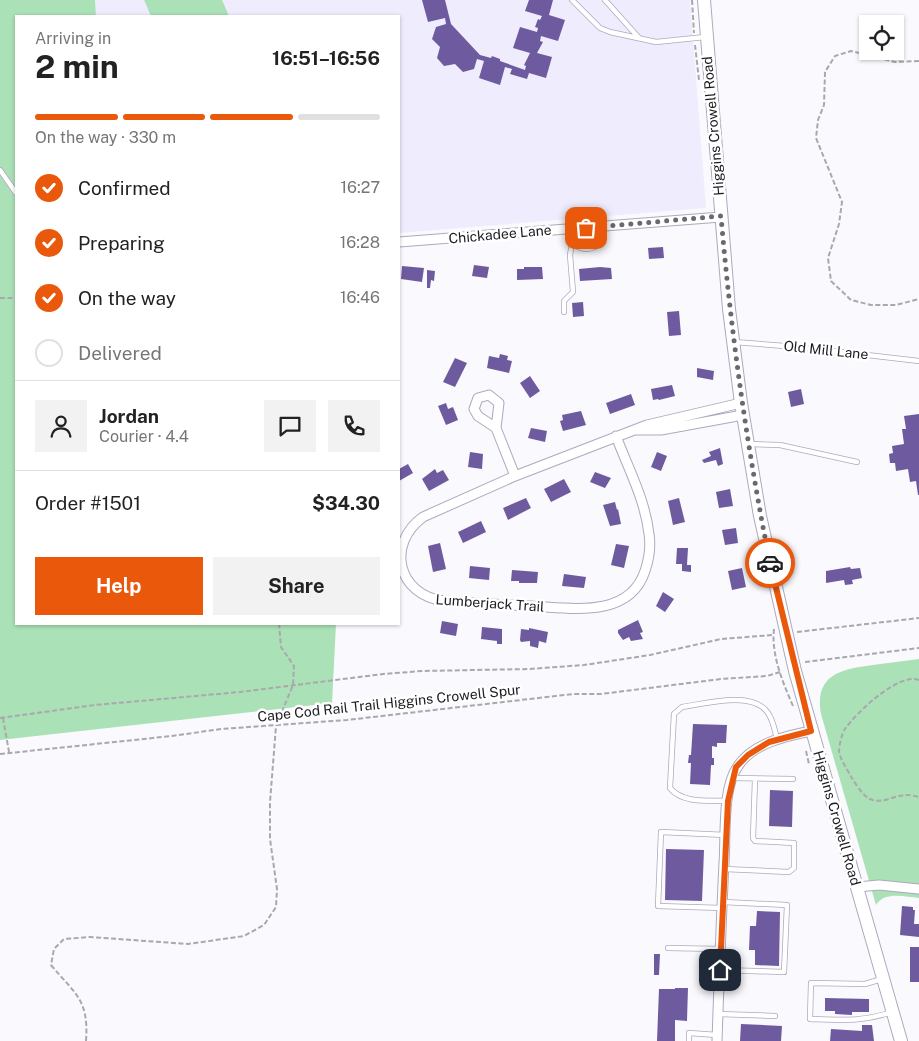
<!DOCTYPE html>
<html lang="en">
<head>
<meta charset="utf-8">
<style>
	:root { --surface:#fff; --page:#f2f2f2; --text:#222; --muted:#767676; --line:#e0e0e0; --accent:#ea580c }
	body { margin:0; font-family:"Public Sans",sans-serif; background:var(--page); color:var(--text); height:100vh; display:flex; flex-direction:column; font-size:19px; white-space:nowrap }
	* { box-sizing:border-box; margin:0 }
	p { font-size:16px; color:var(--muted) }
	.icon { flex:none; width:28px; height:28px; fill:none; stroke:currentColor; stroke-width:2; stroke-linecap:round; stroke-linejoin:round }
	.map { position:relative; flex:1; overflow:hidden }
	.sheet { position:absolute; left:15px; top:15px; width:385px; height:610px; display:flex; flex-direction:column; background:var(--surface); border-radius:0px; box-shadow:0 1px 4px #0004 }
	.sheet>* { flex:none }
	.buttons { position:absolute; left:859px; top:15px; display:grid; gap:10px }
	.buttons a { display:grid; place-items:center; width:45px; height:45px; border-radius:0px; background:var(--surface); box-shadow:0 1px 4px #0004; font-size:25px }
	.pin { position:absolute; display:grid; place-items:center; width:42px; height:42px; color:#fff; margin:-21px; border-radius:10px; box-shadow:0 2px 8px #0006 }
	.courier { position:absolute; display:grid; place-items:center; width:50px; height:50px; margin:-25px; border:4px solid #ea580c; border-radius:50%; background:#fff; color:#222; box-shadow:0 1px 6px #0007 }
	.summary em { font-style:normal; font-weight:700 }
	.summary div { display:flex; flex-direction:column-reverse }
	.summary { display:flex; align-items:center; justify-content:space-between; height:85px; padding:0 20px }
	h1 { font-size:32px; font-weight:700; line-height:38px }
	.bar { display:grid; grid-template-columns:repeat(4,1fr); gap:8px 5px; align-content:center; height:60px; padding:0 20px }
	.bar i { height:6px; border-radius:4px; background:var(--line) }
	.bar .current { background:var(--accent) }
	.bar p { grid-column:span 4 }
	.line { display:flex; align-items:center; gap:12px; padding:0 20px; border-top:1px solid var(--line) }
	.line div { flex:1 }
	.round { display:grid; place-items:center; flex:none; width:52px; height:52px; border-radius:0px; background:var(--page) }
	ol { padding:0 20px; list-style:none }
	li { display:flex; align-items:center; gap:15px; height:55px }
	li p { margin-inline-start:auto }
	li .icon { padding:5px; border-radius:50%; background:var(--accent); color:#fff; stroke-width:4 }
	li:last-child { color:var(--muted) }
	li i { width:28px; height:28px; border:2px solid var(--line); border-radius:50% }
	.primary-button { display:flex; gap:10px; margin-top:auto; padding:10px 20px }
	.primary-button a { flex:1; height:58px; border-radius:0px; background:var(--accent); color:#fff; font-size:20px; font-weight:700; line-height:58px; text-align:center }
	.primary-button a+a { background:var(--page); color:var(--text) }
	.map>svg:first-child { display:block }
	.built { fill:#efecfd }
	.green { fill:#aae1b6 }
	.building { fill:#6e5b9f }
	.lines { fill:none; stroke-linecap:round; stroke-linejoin:round }
	.lane-casing { stroke:#aea9be; stroke-width:6 }
	.street-casing { stroke:#aea9be; stroke-width:11 }
	.secondary-casing { stroke:#aea9be; stroke-width:14 }
	.path { stroke:#a9a8ad; stroke-width:2; stroke-dasharray:5 2.5; stroke-linecap:butt }
	.lane { stroke:#fff; stroke-width:4.5 }
	.street { stroke:#fff; stroke-width:9 }
	.secondary { stroke:#fff; stroke-width:12 }
	.done { stroke:#6a696f; stroke-width:5; stroke-dasharray:0 9 }
	.route { stroke:#ea580c; stroke-width:6 }
	.labels { text-anchor:middle; stroke-width:5; stroke-linejoin:round; paint-order:stroke }
	.street-label { font-size:14px; fill:#1d1c23; stroke:#fff }
</style>
</head>
<body>
<div class="map">
<svg width="919" height="1041" viewBox="0 0 919 1041">
	<rect width="100%" height="100%" fill="#faf9fd"/>
	<!-- built -->
	<path class="built" d="M 95,0 L 690,0 L 706,208 L 399,233 L 399,16 L 96,16 Z"/>
	<!-- green -->
	<path class="green" d="M 0,0 L 95,0 L 96,16 L 16,16 L 16,624 L 336,624 L 332,703 L 0,740 Z
		M 144,0 L 222,0 L 229,16 L 151,16 Z
		M 919,659 L 919,898 C 905,897 885,891 876,905 L 821,714 C 814,674 842,669 873,665 C 888,663 904,661 919,659 Z"/>
	<!-- building -->
	<path class="building" d="M 422,0 L 445,0 L 451,24 L 480,55 L 491,58 L 492,56 L 500,59 L 500,61 L 525,70 L 526,66 L 524,65 L 530,53 L 513,48 L 520,27 L 537,32 L 538,28 L 535,27 L 538,19 L 540,20 L 542,16 L 525,11 L 529,0 L 553,0 L 549,15 L 565,20 L 558,41 L 541,36 L 540,41 L 543,42 L 537,53 L 552,57 L 546,78 L 529,73 L 527,79 L 510,74 L 512,69 L 505,67 L 500,85 L 479,78 L 484,61 L 477,59 L 474,69 L 463,72 L 455,64 L 444,66 L 437,58 L 440,47 L 432,39 L 436,27 L 446,24 L 445,18 L 428,22 Z
		M 663,247 L 664,258 L 649,259 L 648,248 Z
		M 474,265 L 489,267 L 487,278 L 472,276 Z
		M 402,266 L 424,268 L 422,282 L 401,279 Z
		M 524,267 L 542,267 L 543,279 L 517,280 L 517,269 L 524,269 Z
		M 600,267 L 611,268 L 612,279 L 580,281 L 579,269 Z
		M 427,270 L 435,271 L 434,281 L 431,280 L 430,288 L 427,288 Z
		M 583,302 L 584,316 L 573,317 L 572,303 Z
		M 679,311 L 681,335 L 669,336 L 667,312 Z
		M 500,354 L 508,356 L 507,360 L 512,361 L 509,373 L 487,368 L 489,356 L 499,358 Z
		M 455,358 L 467,363 L 455,387 L 443,382 Z
		M 697,368 L 714,371 L 713,380 L 697,377 Z
		M 530,376 L 540,391 L 530,398 L 520,383 Z
		M 672,385 L 675,396 L 659,400 L 658,399 L 653,400 L 651,389 Z
		M 801,389 L 804,404 L 791,407 L 788,392 Z
		M 631,394 L 635,405 L 610,414 L 606,403 Z
		M 446,403 L 448,409 L 453,407 L 458,420 L 446,425 L 438,406 Z
		M 581,411 L 586,425 L 563,431 L 560,421 L 563,420 L 562,415 Z
		M 919,414 L 919,495 L 918,495 L 916,481 L 910,482 L 908,469 L 896,471 L 895,463 L 890,463 L 889,454 L 893,453 L 892,446 L 904,444 L 902,429 L 906,429 L 904,416 Z
		M 531,428 L 547,431 L 545,442 L 528,438 Z
		M 720,448 L 723,464 L 718,466 L 716,460 L 704,463 L 702,460 L 711,456 L 709,452 Z
		M 470,452 L 483,454 L 482,469 L 468,467 Z
		M 657,452 L 667,456 L 661,471 L 651,467 Z
		M 408,464 L 413,473 L 399,481 L 399,469 Z
		M 435,469 L 437,473 L 443,470 L 449,480 L 429,491 L 422,479 Z
		M 595,472 L 611,478 L 605,488 L 590,482 Z
		M 564,479 L 571,492 L 551,502 L 544,489 Z
		M 730,489 L 733,506 L 719,508 L 716,492 Z
		M 526,498 L 531,508 L 508,520 L 503,508 Z
		M 679,498 L 685,522 L 673,525 L 668,501 Z
		M 615,502 L 617,510 L 618,509 L 621,524 L 610,526 L 603,505 Z
		M 481,521 L 486,532 L 463,543 L 458,532 Z
		M 736,528 L 738,543 L 725,545 L 722,530 Z
		M 440,543 L 446,569 L 433,572 L 428,546 Z
		M 616,544 L 629,546 L 624,568 L 611,565 Z
		M 677,548 L 688,548 L 687,565 L 691,565 L 691,572 L 682,571 L 682,564 L 676,564 Z
		M 470,566 L 490,568 L 489,580 L 469,578 Z
		M 850,567 L 851,569 L 860,568 L 862,578 L 852,580 L 853,584 L 845,585 L 844,580 L 826,583 L 826,571 Z
		M 742,568 L 746,587 L 732,590 L 728,571 Z
		M 512,570 L 538,572 L 537,583 L 519,583 L 519,581 L 511,581 Z
		M 564,574 L 586,577 L 584,588 L 562,586 Z
		M 663,592 L 674,599 L 665,612 L 656,606 Z
		M 638,620 L 643,632 L 640,633 L 643,639 L 631,641 L 629,637 L 623,640 L 618,633 L 618,630 Z
		M 442,621 L 458,624 L 456,636 L 440,633 Z
		M 482,627 L 502,629 L 502,644 L 497,644 L 497,641 L 481,639 Z
		M 529,628 L 548,632 L 546,643 L 539,641 L 538,648 L 530,646 L 530,641 L 521,642 L 520,640 L 521,629 L 529,630 Z
		M 693,724 L 727,725 L 726,743 L 717,743 L 717,747 L 712,746 L 712,758 L 714,758 L 714,765 L 711,765 L 710,785 L 690,784 L 691,763 L 688,763 L 689,755 L 691,755 Z
		M 770,790 L 793,791 L 792,827 L 769,826 Z
		M 666,849 L 704,850 L 702,901 L 665,900 Z
		M 902,906 L 913,907 L 913,910 L 915,910 L 914,924 L 919,924 L 919,937 L 900,935 Z
		M 757,911 L 780,912 L 779,966 L 755,965 L 755,950 L 749,950 L 750,926 L 756,926 Z
		M 910,947 L 919,947 L 919,982 L 910,982 Z
		M 654,954 L 660,954 L 659,975 L 654,975 Z
		M 675,988 L 688,988 L 687,1021 L 675,1020 L 675,1041 L 657,1041 L 659,989 L 675,989 Z
		M 825,998 L 869,999 L 869,1012 L 852,1012 L 852,1015 L 835,1014 L 835,1011 L 825,1011 Z
		M 741,1024 L 782,1026 L 781,1041 L 740,1041 Z
		M 862,1025 L 872,1025 L 874,1041 L 830,1041 L 831,1029 L 862,1031 Z"/>
	<g class="lines">
		<!-- lane casing -->
		<g class="lane-casing">
			<path id="lane" d="M 572,0 L 600,28 L 610,32 L 656,42 L 705,37
				M 605,0 L 639,38
				M 0,170 L 16,193
				M 570,229 L 572,243 C 582,251 591,251 600,243 L 602,236 L 601,226
				M 564,312 L 564,301 L 573,292 L 570,255 L 572,243
				M 734,342 L 798,347 L 919,361
				M 750,444 L 780,445 L 857,462
				M 733,778 L 793,779
				M 728,801 C 709,800 683,804 670,788 L 674,714 L 682,707 C 704,704 753,690 768,713 C 773,720 775,731 777,739
				M 724,869 L 789,872 L 794,868 L 794,843 L 755,841 L 753,838 L 755,779
				M 722,908 L 658,906 L 661,832 L 726,835
				M 668,948 L 721,949
				M 720,970 L 784,972 L 787,905 L 723,902
				M 882,979 L 865,984 L 811,983 L 810,1019 C 841,1020 862,1022 892,1012
				M 718,1014 L 775,1016
				M 689,1041 L 689,1033 L 717,1035"/>
		</g>
		<!-- street casing -->
		<g class="street-casing">
			<path id="street" d="M 399,242 L 721,217
				M 489,395 L 499,403 L 496,428 L 478,416 L 474,409 L 478,398 Z
				M 496,428 L 515,476
				M 637,430 L 661,430 L 743,415
				M 616,436 C 628,468 645,499 649,534 C 651,546 649,559 645,571 C 629,619 571,608 531,606 C 502,605 473,603 444,601 C 397,595 386,544 423,517 L 515,476 L 647,425 L 741,403
				M 857,887 L 879,885 L 919,889
				M 717,1041 C 719,982 721,922 724,863 C 726,836 722,788 738,766 C 753,743 786,736 811,731"/>
		</g>
		<!-- secondary casing -->
		<g class="secondary-casing">
			<path id="secondary" d="M 704,0 L 729,309 L 741,403 L 760,516 L 795,671 L 901,1041"/>
		</g>
		<!-- path -->
		<path class="path" d="M 692,0 L 694,33
			M 695,45 L 699,80
			M 919,61 L 895,62 L 851,51 L 835,56 L 825,72 L 824,105 L 818,120 L 816,138 L 842,202 L 839,224 L 828,258 L 831,281 L 851,300 L 871,305 L 896,305 L 919,299
			M 0,298 L 16,298
			M 774,629 C 771,655 783,683 793,706
			M 797,632 L 919,618
			M 805,662 L 919,648
			M 919,680 C 899,672 856,713 845,729 C 842,733 839,746 839,751 C 840,759 847,769 850,775 C 855,783 862,795 870,799 C 882,805 896,794 908,795 C 911,795 915,796 919,797
			M 0,718 L 95,705 L 240,692 L 383,674 L 422,671 L 529,669 L 584,665 L 650,655 L 721,639 L 773,635
			M 3,718 L 9,752
			M 806,751 L 809,764
			M 0,754 L 172,736 L 221,729 L 347,720 L 573,694 L 601,694 L 721,679 L 767,676 L 780,672
			M 86,1041 C 89,999 75,994 51,965 L 54,949 L 64,939 L 90,937 L 188,944 L 244,936 L 264,925 L 276,907 L 277,889 L 270,839 L 270,802 L 276,726 L 293,685 L 294,666 L 281,647 L 279,624"/>
		<!-- lane -->
		<use href="#lane" class="lane"/>
		<!-- street -->
		<use href="#street" class="street"/>
		<!-- secondary -->
		<use href="#secondary" class="secondary"/>
	</g>
	<g class="lines">
		<!-- done -->
		<path class="done" d="M 586,228 L 721,216 C 731,333 747,448 770,563"/>
		<!-- route -->
		<path class="route" d="M 720,970 L 728,801 L 736,767 L 748,755 L 769,742 L 811,731 L 770,563"/>
	</g>
	<g class="labels">
		<!-- street labels -->
		<g class="street-label">
			<text transform="translate(713 126) rotate(-95)" y="5">Higgins Crowell Road</text>
			<text transform="translate(500 234) rotate(-5)" y="5">Chickadee Lane</text>
			<text transform="translate(826 350) rotate(6)" y="5">Old Mill Lane</text>
			<text transform="translate(490 603) rotate(4)" y="5">Lumberjack Trail</text>
			<text transform="translate(389 703) rotate(-6)" y="5">Cape Cod Rail Trail Higgins Crowell Spur</text>
			<text transform="translate(837 818) rotate(74)" y="5">Higgins Crowell Road</text>
		</g>
	</g>
</svg>
<div class="buttons">
<a><svg class="icon" aria-label="locate" viewBox="0 0 24 24"><circle cx="12" cy="12" r="6"/><path d="M12 2v4M12 18v4M2 12h4M18 12h4"/></svg></a>
</div>
<div class="pin" style="left:586px;top:228px;background:#ea580c"><svg class="icon" aria-label="bag" viewBox="0 0 24 24"><path d="M5 8h14l-1 12H6zM9 8a3 3 0 0 1 6 0"/></svg></div>
<div class="pin" style="left:720px;top:970px;background:#1f2937"><svg class="icon" aria-label="home" viewBox="0 0 24 24"><path d="M3 11l9-7 9 7M6 9v11h12V9"/></svg></div>
<div class="courier" style="left:770px;top:563px"><svg class="icon" aria-label="car" viewBox="0 0 24 24"><path d="M5 17H2v-5l4-1 3-4h7l3 4 3 1v5h-3M9 17h6M6 11h13"/><circle cx="7" cy="17" r="2"/><circle cx="17" cy="17" r="2"/></svg></div>
<section class="sheet">
<div class="summary"><div><h1>2 min</h1><p>Arriving in</p></div><em>16:51–16:56</em></div>
<div class="bar"><i class="current"></i><i class="current"></i><i class="current"></i><i></i><p>On the way · 330 m</p></div>
<ol>
<li><svg class="icon" aria-label="check" viewBox="0 0 24 24"><path d="M5 12l5 5 9-10"/></svg>Confirmed<p>16:27</p></li>
<li><svg class="icon" aria-label="check" viewBox="0 0 24 24"><path d="M5 12l5 5 9-10"/></svg>Preparing<p>16:28</p></li>
<li><svg class="icon" aria-label="check" viewBox="0 0 24 24"><path d="M5 12l5 5 9-10"/></svg>On the way<p>16:46</p></li>
<li><i></i>Delivered</li>
</ol>
<div class="line" style="height:90px"><a class="round"><svg class="icon" aria-label="person" viewBox="0 0 24 24"><circle cx="12" cy="8" r="4"/><path d="M4 21q1-7 8-7t8 7"/></svg></a><div><b>Jordan</b><p>Courier · 4.4</p></div><a class="round"><svg class="icon" aria-label="chat" viewBox="0 0 24 24"><path d="M4 5h16v11H9l-5 4z"/></svg></a><a class="round"><svg class="icon" aria-label="phone" viewBox="0 0 24 24"><path d="M5 4h4l2 5-3 2q2 4 5 5l2-3 5 2v4C11 20 4 13 5 4z"/></svg></a></div>
<div class="line" style="height:65px"><div>Order #1501</div><b>$34.30</b></div>
<div class="primary-button"><a>Help</a><a>Share</a></div>
</section>
</div>
</body>
</html>
